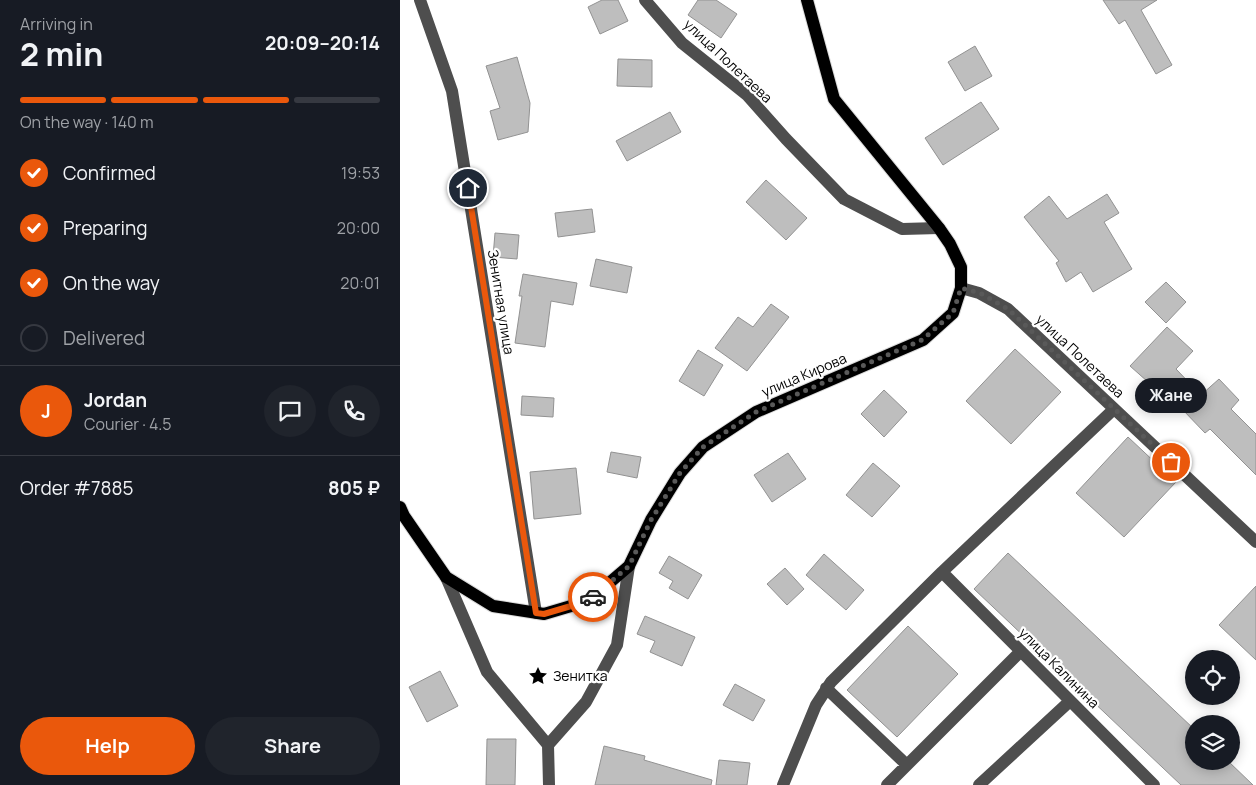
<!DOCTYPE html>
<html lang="en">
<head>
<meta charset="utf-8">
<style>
	:root { --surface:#171b24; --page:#20242c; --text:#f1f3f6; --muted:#9ea1a6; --line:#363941; --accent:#ea580c }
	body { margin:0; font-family:Manrope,sans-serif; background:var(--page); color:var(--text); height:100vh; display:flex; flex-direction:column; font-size:19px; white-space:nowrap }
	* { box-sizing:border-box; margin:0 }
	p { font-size:16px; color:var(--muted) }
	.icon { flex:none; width:28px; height:28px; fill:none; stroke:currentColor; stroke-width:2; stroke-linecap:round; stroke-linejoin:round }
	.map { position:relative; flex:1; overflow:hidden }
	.side { display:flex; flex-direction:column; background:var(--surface); width:400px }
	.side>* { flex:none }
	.fabs { position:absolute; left:785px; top:650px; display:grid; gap:10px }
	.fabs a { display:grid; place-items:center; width:55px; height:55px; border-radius:50%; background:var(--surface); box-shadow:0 2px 12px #0003; font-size:25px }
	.pin { position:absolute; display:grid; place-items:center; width:42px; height:42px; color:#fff; margin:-21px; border:2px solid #fff; border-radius:50%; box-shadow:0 1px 5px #0007 }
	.courier { position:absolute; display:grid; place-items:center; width:50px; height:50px; margin:-25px; border:4px solid #ea580c; border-radius:50%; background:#fff; color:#222; box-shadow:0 1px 6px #0007 }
	.bubble { position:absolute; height:35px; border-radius:18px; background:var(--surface); box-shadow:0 2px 12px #0003; font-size:16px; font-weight:700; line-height:35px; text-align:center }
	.summary em { font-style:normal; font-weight:700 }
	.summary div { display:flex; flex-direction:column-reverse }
	.summary { display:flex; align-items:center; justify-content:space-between; height:85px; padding:0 20px }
	h1 { font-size:32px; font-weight:700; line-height:38px }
	.bar { display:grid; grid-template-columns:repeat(4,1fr); gap:8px 5px; align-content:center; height:60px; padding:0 20px }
	.bar i { height:6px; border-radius:4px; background:var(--line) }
	.bar .active { background:var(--accent) }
	.bar p { grid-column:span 4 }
	.line { display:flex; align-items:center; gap:12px; padding:0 20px; border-top:1px solid var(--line) }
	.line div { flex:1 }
	.round { display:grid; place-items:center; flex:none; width:52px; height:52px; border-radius:26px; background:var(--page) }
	ol { padding:0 20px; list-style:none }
	li { display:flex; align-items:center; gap:15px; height:55px }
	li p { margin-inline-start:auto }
	li .icon { padding:5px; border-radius:50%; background:var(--accent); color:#fff; stroke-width:4 }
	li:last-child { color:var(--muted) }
	li i { width:28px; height:28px; border:2px solid var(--line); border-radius:50% }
	.button { display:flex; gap:10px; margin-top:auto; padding:10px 20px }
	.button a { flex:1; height:58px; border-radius:30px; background:var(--accent); color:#fff; font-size:20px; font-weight:700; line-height:58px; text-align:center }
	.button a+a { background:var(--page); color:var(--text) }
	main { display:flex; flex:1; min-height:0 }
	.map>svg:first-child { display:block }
	.building { fill:#bebebe; stroke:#929292 }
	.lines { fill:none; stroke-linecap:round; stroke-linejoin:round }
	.major-casing { stroke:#dbdbdb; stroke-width:14 }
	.minor { stroke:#4e4e4e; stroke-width:12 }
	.major { stroke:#000; stroke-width:12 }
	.done { stroke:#595959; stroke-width:5; stroke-dasharray:0 9 }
	.route { stroke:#ea580c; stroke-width:6 }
	.labels { text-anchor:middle; stroke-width:4.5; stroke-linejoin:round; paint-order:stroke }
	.street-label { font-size:14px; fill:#000; stroke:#fff }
	.poi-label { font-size:14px; fill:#000; stroke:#fff; text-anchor:start }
</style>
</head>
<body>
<main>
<section class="side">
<div class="summary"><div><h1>2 min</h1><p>Arriving in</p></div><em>20:09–20:14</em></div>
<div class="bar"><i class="active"></i><i class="active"></i><i class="active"></i><i></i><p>On the way · 140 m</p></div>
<ol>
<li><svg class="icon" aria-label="check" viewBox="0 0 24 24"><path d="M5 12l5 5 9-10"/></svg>Confirmed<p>19:53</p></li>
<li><svg class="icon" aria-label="check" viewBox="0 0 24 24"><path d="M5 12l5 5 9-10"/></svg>Preparing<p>20:00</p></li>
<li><svg class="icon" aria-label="check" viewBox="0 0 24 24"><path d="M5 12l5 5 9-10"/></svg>On the way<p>20:01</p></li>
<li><i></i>Delivered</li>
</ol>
<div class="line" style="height:90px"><b class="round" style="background:var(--accent);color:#fff">J</b><div><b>Jordan</b><p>Courier · 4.5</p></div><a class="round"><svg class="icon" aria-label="chat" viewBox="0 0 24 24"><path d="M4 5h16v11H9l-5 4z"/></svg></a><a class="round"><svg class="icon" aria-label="phone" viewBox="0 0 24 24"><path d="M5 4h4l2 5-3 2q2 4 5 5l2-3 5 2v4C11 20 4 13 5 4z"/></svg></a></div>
<div class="line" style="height:65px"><div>Order #7885</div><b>805 ₽</b></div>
<div class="button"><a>Help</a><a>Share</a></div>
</section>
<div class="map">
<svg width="856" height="785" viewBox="0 0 856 785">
	<rect width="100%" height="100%" fill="#fff"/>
	<!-- building -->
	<path class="building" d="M 202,0 L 218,0 L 228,21 L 200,34 L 188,7 Z
		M 298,0 L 316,0 L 337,14 L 321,38 L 288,15 Z
		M 703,0 L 757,0 L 741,10 L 772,65 L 756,74 L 725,20 L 719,24 Z
		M 575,46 L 592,76 L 565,91 L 548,62 Z
		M 117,57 L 130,103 L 128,132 L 98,140 L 90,111 L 100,108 L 86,66 Z
		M 218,59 L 252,60 L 252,87 L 217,86 Z
		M 581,102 L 599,129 L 543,165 L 525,138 Z
		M 270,112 L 281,132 L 227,161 L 216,141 Z
		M 366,180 L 407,218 L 386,240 L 346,202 Z
		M 707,194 L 719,213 L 704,222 L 732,269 L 693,292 L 681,272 L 666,282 L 656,263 L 659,261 L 624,217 L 649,196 L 667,219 Z
		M 192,209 L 195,232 L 158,237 L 155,213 Z
		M 95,233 L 119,235 L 117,259 L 93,257 Z
		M 196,259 L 232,267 L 227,293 L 190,286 Z
		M 123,274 L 177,283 L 173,305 L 151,301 L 145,347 L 115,343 L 122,296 L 119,296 Z
		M 766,282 L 786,302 L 766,323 L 745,302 Z
		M 371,304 L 389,317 L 347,371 L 315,348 L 338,317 L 353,327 Z
		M 767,327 L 793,351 L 776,369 L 801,395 L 819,379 L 839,400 L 831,409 L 856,434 L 856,475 L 810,429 L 805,433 L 760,386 L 757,390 L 730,366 Z
		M 615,349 L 661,392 L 611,444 L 566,401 Z
		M 298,350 L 323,365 L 304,396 L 279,381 Z
		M 484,390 L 507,412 L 484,437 L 461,414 Z
		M 122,396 L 154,398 L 153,417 L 121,415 Z
		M 728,437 L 776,482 L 724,537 L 676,493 Z
		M 211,452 L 241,457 L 237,478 L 207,472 Z
		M 388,453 L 406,479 L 372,502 L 354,475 Z
		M 473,463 L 500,486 L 472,517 L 446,495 Z
		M 176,468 L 181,514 L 134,519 L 130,472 Z
		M 608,553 L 794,729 L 794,761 L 828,761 L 853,785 L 781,785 L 574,589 Z
		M 424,554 L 464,590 L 446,610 L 406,575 Z
		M 269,556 L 302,575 L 288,599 L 269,588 L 273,581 L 259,573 Z
		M 385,568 L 404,589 L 387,605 L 367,584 Z
		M 856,586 L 856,660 L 819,625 Z
		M 245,616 L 295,637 L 282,666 L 250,652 L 255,641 L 237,634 Z
		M 508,626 L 558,674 L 497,737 L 447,690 Z
		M 40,671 L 58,706 L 27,722 L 9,687 Z
		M 335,684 L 365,700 L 353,721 L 323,705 Z
		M 87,739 L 116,739 L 115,785 L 86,785 Z
		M 204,746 L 245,756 L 244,760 L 312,780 L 311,785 L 195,785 Z
		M 319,760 L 350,763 L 347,785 L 316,785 Z"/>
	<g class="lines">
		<!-- major casing -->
		<g class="major-casing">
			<path id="major" d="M 0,507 L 4,516 L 46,577 L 93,606 L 144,614 L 188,601 L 229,566 L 251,520 L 280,473 L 303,447 L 356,412 L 523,340 L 553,313 L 561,288 L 561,267 L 550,244 L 539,228 L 434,99 L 407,0"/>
		</g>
		<!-- minor -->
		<path class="minor" d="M 20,0 L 52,91 L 136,613
			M 245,0 L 282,43 L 347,95 L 386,139 L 444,199 L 502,229 L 539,228
			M 561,288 L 579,293 L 608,309 L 856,542
			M 542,572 L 754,785
			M 46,577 L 87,672 L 148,745
			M 426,688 L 507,765
			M 149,785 L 148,745 L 186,702 L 217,645 L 229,566
			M 383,785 L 416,705 L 431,682 L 542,572 L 714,409
			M 487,785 L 621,651
			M 579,785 L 670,701"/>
		<!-- major -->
		<use href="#major" class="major"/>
	</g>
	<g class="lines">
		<!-- done -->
		<path class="done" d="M 193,597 L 229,566 L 251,520 L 280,473 L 303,447 L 356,412 L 522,340 L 553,313 L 561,288 L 580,293 L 608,309 L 771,462"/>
		<!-- route -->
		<path class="route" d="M 68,188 L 136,613 L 144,614 L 188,601 L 193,597"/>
	</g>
	<!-- icons -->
	<defs>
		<g id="sight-bare" transform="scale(1.5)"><path d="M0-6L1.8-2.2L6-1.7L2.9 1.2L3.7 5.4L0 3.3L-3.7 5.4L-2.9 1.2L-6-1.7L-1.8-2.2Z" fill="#000" stroke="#fff" stroke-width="2.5" paint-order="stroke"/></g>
	</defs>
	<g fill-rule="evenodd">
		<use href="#sight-bare" x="138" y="676"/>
	</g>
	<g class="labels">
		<!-- street labels -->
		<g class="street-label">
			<text transform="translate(328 61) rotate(43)" y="5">улица Полетаева</text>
			<text transform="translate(101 302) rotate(81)" y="5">Зенитная улица</text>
			<text transform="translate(680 356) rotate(43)" y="5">улица Полетаева</text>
			<text transform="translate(404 375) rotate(-23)" y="5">улица Кирова</text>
			<text transform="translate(659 668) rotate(45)" y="5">улица Калинина</text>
		</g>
		<!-- poi labels -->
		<g class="poi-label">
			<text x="153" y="681">Зенитка</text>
		</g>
	</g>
</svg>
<div class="fabs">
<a><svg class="icon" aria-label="locate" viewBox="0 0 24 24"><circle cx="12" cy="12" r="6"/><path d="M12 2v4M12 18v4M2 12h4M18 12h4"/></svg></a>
<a><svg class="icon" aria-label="layers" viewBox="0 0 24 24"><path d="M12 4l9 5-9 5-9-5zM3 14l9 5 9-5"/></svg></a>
</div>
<div class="pin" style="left:771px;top:462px;background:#ea580c"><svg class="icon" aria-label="bag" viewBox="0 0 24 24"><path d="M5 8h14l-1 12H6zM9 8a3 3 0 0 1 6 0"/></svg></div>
<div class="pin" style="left:68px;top:188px;background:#1f2937"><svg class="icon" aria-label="home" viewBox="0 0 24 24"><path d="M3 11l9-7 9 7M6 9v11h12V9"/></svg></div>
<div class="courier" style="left:193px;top:597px"><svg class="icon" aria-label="car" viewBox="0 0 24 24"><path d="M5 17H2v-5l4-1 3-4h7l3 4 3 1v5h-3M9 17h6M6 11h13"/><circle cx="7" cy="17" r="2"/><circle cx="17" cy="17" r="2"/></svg></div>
<div class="bubble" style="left:735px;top:378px;width:72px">Жане</div>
</div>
</main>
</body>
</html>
